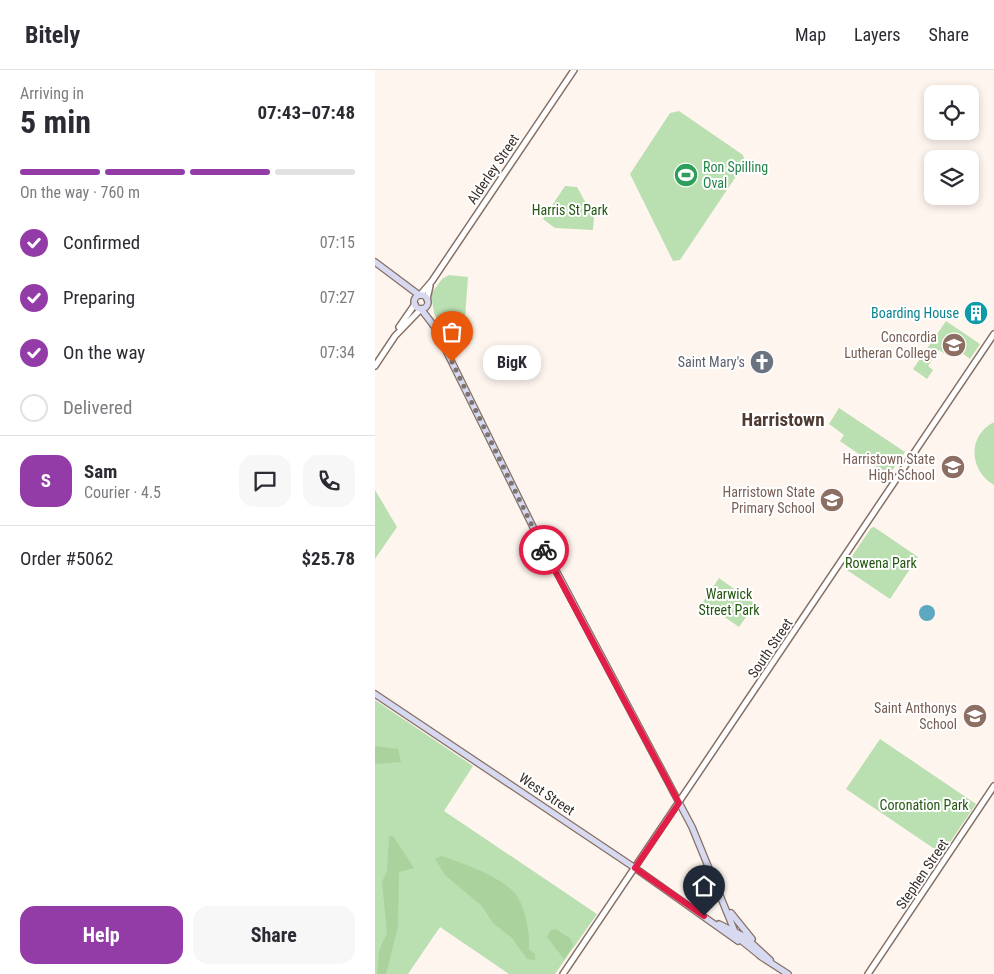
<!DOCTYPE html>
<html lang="en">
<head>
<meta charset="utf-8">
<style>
	:root { --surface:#fff; --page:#f7f7f7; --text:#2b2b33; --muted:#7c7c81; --line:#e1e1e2; --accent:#933ca8 }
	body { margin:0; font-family:"Roboto Condensed",sans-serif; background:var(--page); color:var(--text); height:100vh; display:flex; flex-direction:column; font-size:19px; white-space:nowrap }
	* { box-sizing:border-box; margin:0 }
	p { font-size:16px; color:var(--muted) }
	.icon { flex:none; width:28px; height:28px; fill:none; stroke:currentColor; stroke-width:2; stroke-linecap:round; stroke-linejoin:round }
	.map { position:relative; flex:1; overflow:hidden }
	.drawer { display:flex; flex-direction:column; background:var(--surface); width:375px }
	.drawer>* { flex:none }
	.buttons { position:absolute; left:549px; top:15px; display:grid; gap:10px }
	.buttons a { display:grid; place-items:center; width:55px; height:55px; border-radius:10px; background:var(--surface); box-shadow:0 2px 8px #0003; font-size:25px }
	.pin { position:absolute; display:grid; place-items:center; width:42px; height:42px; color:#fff; margin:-51px -21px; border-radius:50% 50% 50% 0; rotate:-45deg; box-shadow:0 0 5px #0007 }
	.pin .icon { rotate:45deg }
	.courier { position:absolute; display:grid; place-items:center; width:50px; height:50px; margin:-25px; border:4px solid #e11d48; border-radius:50%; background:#fff; color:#222; box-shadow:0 1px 6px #0007 }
	.bubble { position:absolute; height:35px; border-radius:15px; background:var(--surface); box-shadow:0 2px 8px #0003; font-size:16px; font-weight:700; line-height:35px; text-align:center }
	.head em { font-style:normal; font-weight:700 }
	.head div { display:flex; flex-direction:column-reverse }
	.head { display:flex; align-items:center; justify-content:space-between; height:85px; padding:0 20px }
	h1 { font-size:32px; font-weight:700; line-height:38px }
	.bar { display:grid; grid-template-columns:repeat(4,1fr); gap:8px 5px; align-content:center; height:60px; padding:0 20px }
	.bar i { height:6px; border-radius:4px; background:var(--line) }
	.bar .current { background:var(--accent) }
	.bar p { grid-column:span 4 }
	.line { display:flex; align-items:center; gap:12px; padding:0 20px; border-top:1px solid var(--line) }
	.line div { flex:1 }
	.round { display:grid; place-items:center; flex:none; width:52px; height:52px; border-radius:15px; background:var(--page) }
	ol { padding:0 20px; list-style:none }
	li { display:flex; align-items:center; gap:15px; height:55px }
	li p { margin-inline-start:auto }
	li .icon { padding:5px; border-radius:50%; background:var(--accent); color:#fff; stroke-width:4 }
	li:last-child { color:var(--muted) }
	li i { width:28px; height:28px; border:2px solid var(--line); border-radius:50% }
	.button { display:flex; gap:10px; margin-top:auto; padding:10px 20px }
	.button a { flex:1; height:58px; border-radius:15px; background:var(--accent); color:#fff; font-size:20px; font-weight:700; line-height:58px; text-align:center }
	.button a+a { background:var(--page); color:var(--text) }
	header { display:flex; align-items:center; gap:30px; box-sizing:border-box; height:70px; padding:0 25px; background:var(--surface); border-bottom:1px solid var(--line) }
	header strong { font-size:24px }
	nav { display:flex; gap:28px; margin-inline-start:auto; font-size:18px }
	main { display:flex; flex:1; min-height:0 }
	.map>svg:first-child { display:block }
	.green { fill:#badfb0 }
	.forest { fill:#a9d29d }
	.water { fill:#5ba8c0 }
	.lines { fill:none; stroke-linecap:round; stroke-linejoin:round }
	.tertiary-casing { stroke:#867064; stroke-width:8 }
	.secondary-casing { stroke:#867064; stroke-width:8 }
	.tertiary { stroke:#fff; stroke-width:5 }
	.secondary { stroke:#d6d9f0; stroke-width:5.5 }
	.done { stroke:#7e746f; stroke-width:5; stroke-dasharray:0 9 }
	.route { stroke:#e11d48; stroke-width:6 }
	.labels { text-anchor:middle; stroke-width:4; stroke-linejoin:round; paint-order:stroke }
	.leisure-label { font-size:14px; fill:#27864d; stroke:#fff; text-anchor:start }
	.street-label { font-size:14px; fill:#382f2a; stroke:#fff }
	.park-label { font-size:14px; fill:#235610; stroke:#fff }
	.culture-label { font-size:14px; fill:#0d838f; stroke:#fff; text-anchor:end }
	.education-label { font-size:14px; fill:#785e54; stroke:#fff; text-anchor:end }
	.worship-label { font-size:14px; fill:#5b616d; stroke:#fff; text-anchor:end }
	.district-label { font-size:19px; font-weight:bold; fill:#4f3b31; stroke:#fff }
</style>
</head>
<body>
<header>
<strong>Bitely</strong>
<nav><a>Map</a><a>Layers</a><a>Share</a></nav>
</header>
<main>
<section class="drawer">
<div class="head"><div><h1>5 min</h1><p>Arriving in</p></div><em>07:43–07:48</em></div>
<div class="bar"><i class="current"></i><i class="current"></i><i class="current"></i><i></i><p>On the way · 760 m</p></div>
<ol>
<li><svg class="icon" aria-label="check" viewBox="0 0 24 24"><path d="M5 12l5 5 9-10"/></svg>Confirmed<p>07:15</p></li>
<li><svg class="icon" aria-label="check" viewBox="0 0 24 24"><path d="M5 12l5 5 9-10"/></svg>Preparing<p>07:27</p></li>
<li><svg class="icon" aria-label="check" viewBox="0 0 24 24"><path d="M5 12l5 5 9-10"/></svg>On the way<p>07:34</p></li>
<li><i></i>Delivered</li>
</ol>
<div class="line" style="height:90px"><b class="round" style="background:var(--accent);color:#fff">S</b><div><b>Sam</b><p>Courier · 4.5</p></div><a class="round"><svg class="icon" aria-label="chat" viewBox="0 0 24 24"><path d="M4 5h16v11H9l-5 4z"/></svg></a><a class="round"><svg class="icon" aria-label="phone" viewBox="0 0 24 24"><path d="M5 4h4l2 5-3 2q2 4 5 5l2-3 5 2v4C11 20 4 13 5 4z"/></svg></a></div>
<div class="line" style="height:65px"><div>Order #5062</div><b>$25.78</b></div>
<div class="button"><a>Help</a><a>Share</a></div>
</section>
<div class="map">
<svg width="619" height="904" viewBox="0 0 619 904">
	<rect width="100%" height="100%" fill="#fff5ef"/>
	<!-- green -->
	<path class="green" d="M 304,41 L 368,85 L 370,93 L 305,190 L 298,191 L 255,104 L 295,43 Z
		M 190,116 L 202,117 L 219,148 L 218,160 L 180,158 L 168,149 Z
		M 74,205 L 93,207 L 90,248 L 98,269 L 77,280 L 59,243 L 56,224 L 67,209 Z
		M 571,251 L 605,274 L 595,289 L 578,276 L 572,285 L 564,280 L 553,296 L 558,300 L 552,309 L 538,299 Z
		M 464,338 L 530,382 L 514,405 L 465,371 L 469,365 L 454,354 Z
		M 619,352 L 619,415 C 594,400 592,366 619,352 Z
		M 0,420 L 22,457 L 0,489 Z
		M 499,457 L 543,487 L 515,529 L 469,498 L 496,458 Z
		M 344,508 L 380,534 L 364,557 L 328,532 Z
		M 0,630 L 98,696 L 69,741 L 222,844 L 180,904 L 134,904 L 65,857 L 33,904 L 0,904 Z
		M 505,669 L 601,734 L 567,784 L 471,719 Z"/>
	<!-- forest -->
	<path class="forest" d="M 0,676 L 23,679 L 26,692 L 0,694 Z
		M 14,766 L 18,766 L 39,798 L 24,802 L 23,856 L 11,904 L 2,904 L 4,881 L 12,863 L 7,812 L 12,801 Z
		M 67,786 C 87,793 130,808 142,826 C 151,840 155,863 154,879 L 160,884 L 160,890 L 152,889 L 137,868 L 118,853 L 107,836 L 70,805 L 60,789 Z
		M 180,859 L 195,868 L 198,876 L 189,889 L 172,867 L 175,861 Z"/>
	<!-- water -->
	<path class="water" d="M544 543a8 8 0 1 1 16 0a8 8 0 1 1-16 0Z"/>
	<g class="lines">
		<!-- tertiary casing -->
		<g class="tertiary-casing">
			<path id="tertiary" d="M 45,225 L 57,211 L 199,0
				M 52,229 L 55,216
				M 24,257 L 40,234
				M 0,296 L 20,266 L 46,239
				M 188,904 L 619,264
				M 493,904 L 619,716"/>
		</g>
		<!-- secondary casing -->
		<g class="secondary-casing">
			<path id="secondary" d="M 0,192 L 44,225
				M39 232a7 7 0 1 1 14 0a7 7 0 1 1-14 0Z
				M 46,239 L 59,256 L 160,461 L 317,757 L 362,867 L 388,888
				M 0,624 L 260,798 L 363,871
				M 356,843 L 377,869
				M 344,854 L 370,867 L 395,890
				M 385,886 L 413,904"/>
		</g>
		<!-- tertiary -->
		<use href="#tertiary" class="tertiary"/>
		<!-- secondary -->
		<use href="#secondary" class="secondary"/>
	</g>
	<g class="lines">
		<!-- done -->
		<path class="done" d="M 77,292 L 169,480"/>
		<!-- route -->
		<path class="route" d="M 169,480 L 304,733 L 260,798 L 329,846"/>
	</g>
	<!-- icons -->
	<defs>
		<g id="stadium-disc" transform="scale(1.25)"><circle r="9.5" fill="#2e9e5b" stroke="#fff"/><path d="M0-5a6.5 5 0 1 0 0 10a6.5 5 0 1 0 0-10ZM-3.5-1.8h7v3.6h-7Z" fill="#fff"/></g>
		<g id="building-disc" transform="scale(1.25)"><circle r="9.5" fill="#0f9aa8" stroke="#fff"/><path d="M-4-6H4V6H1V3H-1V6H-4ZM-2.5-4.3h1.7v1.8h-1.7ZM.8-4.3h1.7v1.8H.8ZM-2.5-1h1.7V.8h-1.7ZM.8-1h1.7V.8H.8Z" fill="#fff"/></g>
		<g id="school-disc" transform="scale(1.25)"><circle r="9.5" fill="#8d6e63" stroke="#fff"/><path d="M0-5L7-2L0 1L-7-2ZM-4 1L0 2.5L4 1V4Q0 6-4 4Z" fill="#fff"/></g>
		<g id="church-disc" transform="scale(1.25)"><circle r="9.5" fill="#6b7280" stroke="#fff"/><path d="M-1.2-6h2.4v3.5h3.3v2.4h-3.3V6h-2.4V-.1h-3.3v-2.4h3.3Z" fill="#fff"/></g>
	</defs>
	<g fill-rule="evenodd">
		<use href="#stadium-disc" x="311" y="105"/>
		<use href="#building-disc" x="601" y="243"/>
		<use href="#school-disc" x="579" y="275"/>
		<use href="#church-disc" x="387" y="292"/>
		<use href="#school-disc" x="578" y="397"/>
		<use href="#school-disc" x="457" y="430"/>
		<use href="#school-disc" x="600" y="646"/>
	</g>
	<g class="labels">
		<!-- leisure labels -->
		<g class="leisure-label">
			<text x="328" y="102">Ron Spilling<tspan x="328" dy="16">Oval</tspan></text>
		</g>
		<!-- street labels -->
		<g class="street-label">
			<text transform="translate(118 99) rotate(-56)" y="5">Alderley Street</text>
			<text transform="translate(395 578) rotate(-56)" y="5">South Street</text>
			<text transform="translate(172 724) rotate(34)" y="5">West Street</text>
			<text transform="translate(547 804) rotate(-56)" y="5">Stephen Street</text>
		</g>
		<!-- park labels -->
		<g class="park-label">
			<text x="195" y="145">Harris St Park</text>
			<text x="506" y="498">Rowena Park</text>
			<text x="354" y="529">Warwick<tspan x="354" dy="16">Street Park</tspan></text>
			<text x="549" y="740">Coronation Park</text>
		</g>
		<!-- culture labels -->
		<g class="culture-label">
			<text x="584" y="248">Boarding House</text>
		</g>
		<!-- education labels -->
		<g class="education-label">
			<text x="562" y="272">Concordia<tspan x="562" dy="16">Lutheran College</tspan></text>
			<text x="560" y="394">Harristown State<tspan x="560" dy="16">High School</tspan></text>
			<text x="440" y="427">Harristown State<tspan x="440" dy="16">Primary School</tspan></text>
			<text x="582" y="643">Saint Anthonys<tspan x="582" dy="16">School</tspan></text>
		</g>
		<!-- worship labels -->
		<g class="worship-label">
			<text x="370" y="297">Saint Mary's</text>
		</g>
		<!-- district labels -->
		<g class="district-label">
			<text x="408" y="356">Harristown</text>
		</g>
	</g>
</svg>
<div class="buttons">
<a><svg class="icon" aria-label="locate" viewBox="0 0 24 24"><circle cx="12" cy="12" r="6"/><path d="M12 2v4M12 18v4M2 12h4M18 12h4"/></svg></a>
<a><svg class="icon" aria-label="layers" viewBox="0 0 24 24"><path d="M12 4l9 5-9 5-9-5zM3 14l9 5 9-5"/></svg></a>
</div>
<div class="pin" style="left:77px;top:292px;background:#ea580c"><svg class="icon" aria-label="bag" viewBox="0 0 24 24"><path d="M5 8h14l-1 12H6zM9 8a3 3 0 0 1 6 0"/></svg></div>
<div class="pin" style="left:329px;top:846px;background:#1f2937"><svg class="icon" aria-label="home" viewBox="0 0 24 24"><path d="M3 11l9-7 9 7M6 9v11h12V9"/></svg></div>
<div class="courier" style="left:169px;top:480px"><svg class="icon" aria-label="bike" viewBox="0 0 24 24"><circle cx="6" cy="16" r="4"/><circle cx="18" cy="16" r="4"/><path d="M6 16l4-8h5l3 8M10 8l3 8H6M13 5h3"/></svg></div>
<div class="bubble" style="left:108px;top:275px;width:58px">BigK</div>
</div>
</main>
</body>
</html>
